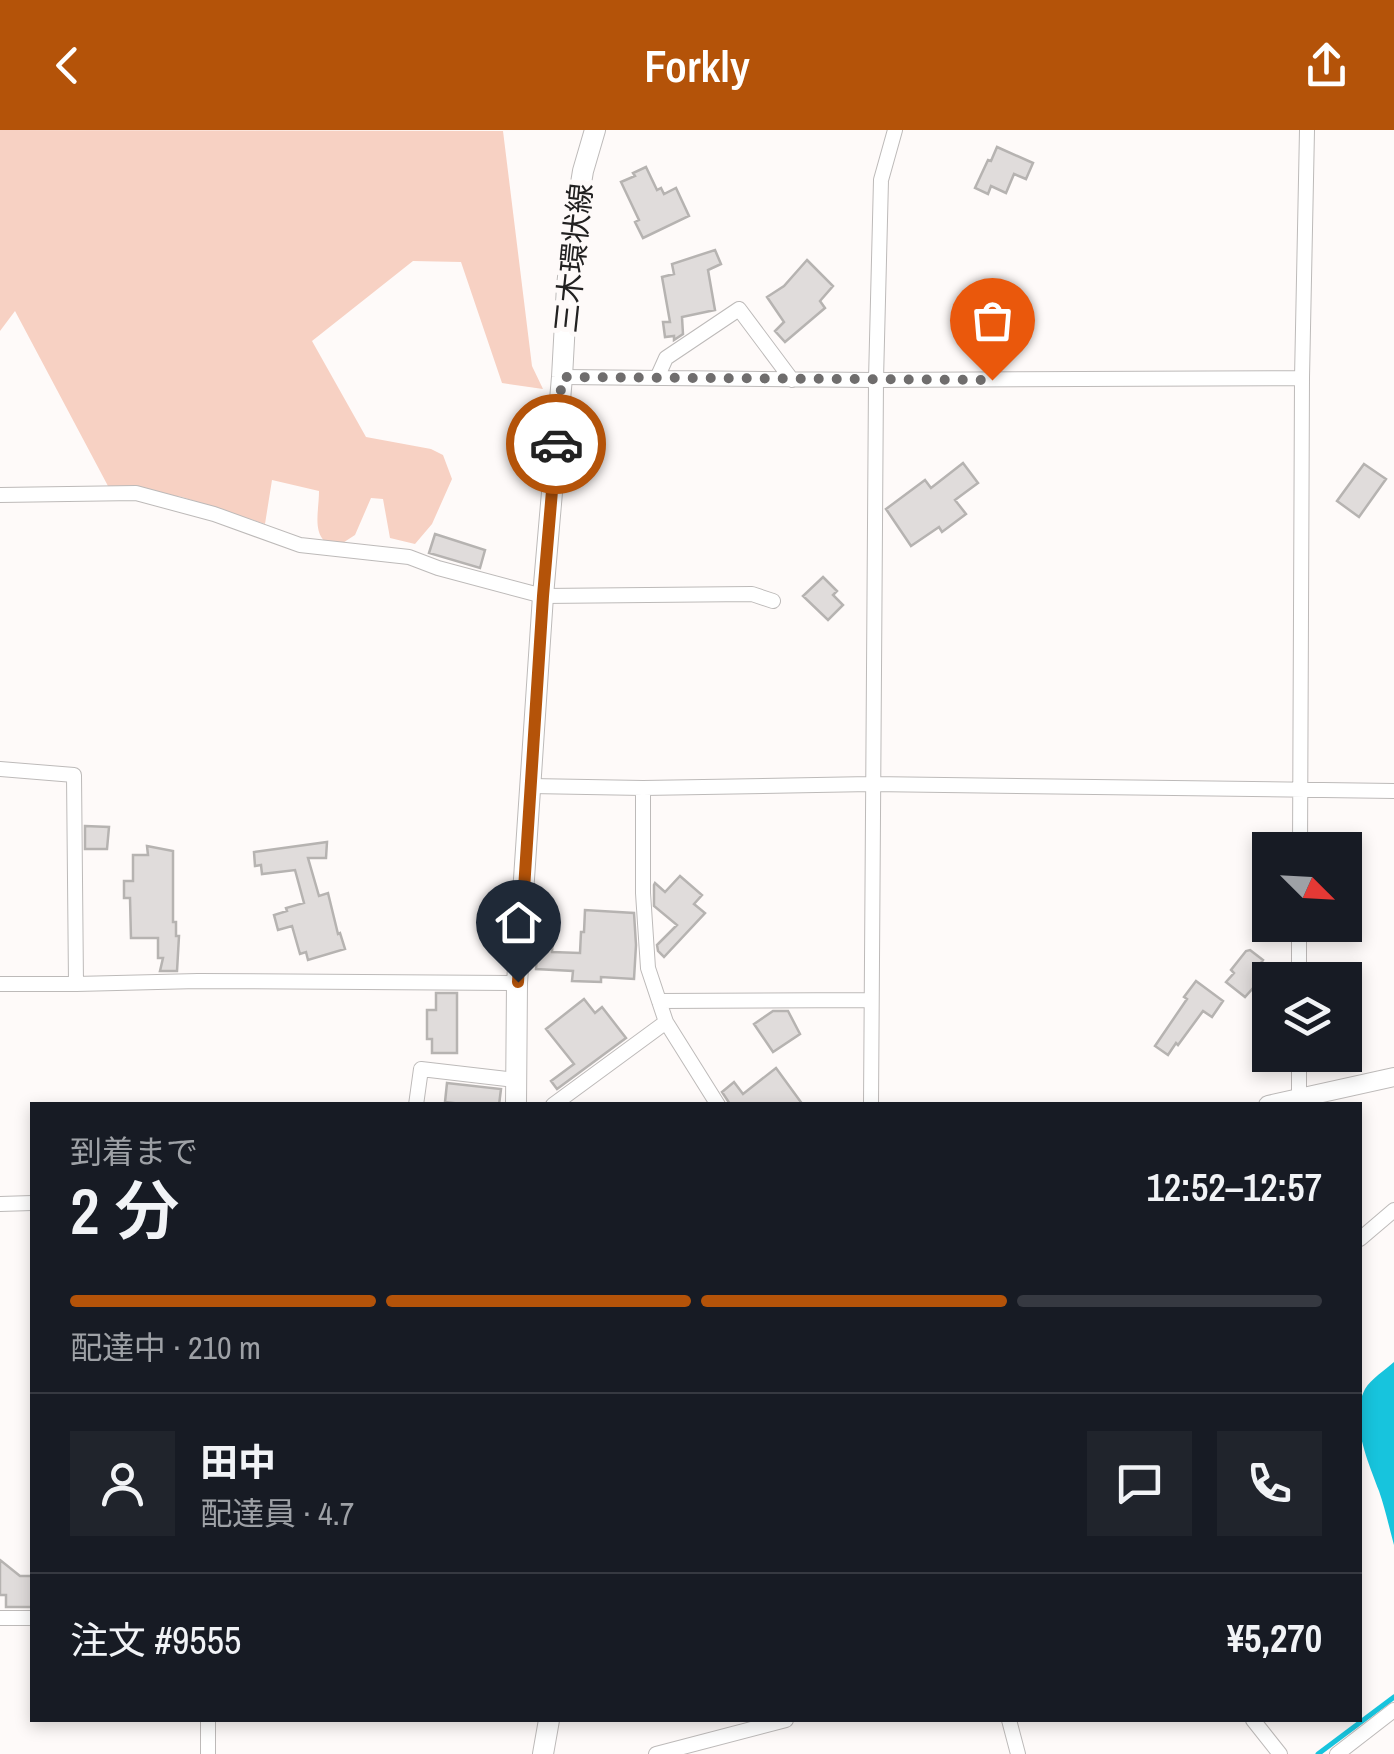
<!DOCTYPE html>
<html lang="ja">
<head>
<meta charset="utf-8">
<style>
	:root { --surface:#171b24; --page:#20242c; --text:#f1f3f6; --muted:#9ea1a6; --line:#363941; --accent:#b45309 }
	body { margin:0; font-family:"Archivo Narrow","Noto Sans JP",sans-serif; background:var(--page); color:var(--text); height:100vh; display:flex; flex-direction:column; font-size:38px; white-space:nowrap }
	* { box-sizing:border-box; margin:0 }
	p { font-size:32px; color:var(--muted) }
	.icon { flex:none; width:55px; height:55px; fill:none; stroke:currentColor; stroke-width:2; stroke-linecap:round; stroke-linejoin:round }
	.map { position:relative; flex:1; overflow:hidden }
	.sheet { position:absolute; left:30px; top:972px; width:1332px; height:620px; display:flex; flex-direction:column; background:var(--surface); border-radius:0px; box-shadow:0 5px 15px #0003 }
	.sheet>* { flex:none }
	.needle { width:65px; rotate:114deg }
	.tools { position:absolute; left:1252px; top:702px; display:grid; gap:20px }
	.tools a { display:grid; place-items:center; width:110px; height:110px; border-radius:0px; background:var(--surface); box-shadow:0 5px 15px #0003; font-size:50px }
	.pin { position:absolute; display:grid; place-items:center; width:85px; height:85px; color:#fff; margin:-102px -42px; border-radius:50% 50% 50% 0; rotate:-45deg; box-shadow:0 0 10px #0007 }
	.pin .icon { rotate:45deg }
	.courier { position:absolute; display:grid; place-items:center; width:100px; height:100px; margin:-50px; border:8px solid #b45309; border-radius:50%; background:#fff; color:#222; box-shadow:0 2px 12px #0007 }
	.headline em { font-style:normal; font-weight:600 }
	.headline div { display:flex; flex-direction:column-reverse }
	.headline { display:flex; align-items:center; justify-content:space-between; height:170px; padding:0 40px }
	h1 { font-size:65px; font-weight:600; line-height:75px }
	.bar { display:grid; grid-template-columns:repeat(4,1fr); gap:15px 10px; align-content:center; height:120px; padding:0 40px }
	.bar i { height:12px; border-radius:8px; background:var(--line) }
	.bar .selected { background:var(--accent) }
	.bar p { grid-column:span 4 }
	.line { display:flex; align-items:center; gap:25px; padding:0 40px; border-top:2px solid var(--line) }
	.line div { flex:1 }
	.round { display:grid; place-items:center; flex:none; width:105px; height:105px; border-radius:0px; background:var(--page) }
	header { display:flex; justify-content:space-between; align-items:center; height:130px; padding:0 40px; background:var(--accent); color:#fff; font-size:45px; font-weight:600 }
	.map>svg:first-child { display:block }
	.green { fill:#f7d1c3 }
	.water { fill:#17c4dd }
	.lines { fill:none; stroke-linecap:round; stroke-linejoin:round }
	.stream { stroke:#17c4dd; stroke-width:5 }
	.building { fill:#e0dcdb; stroke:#b6b3b1; stroke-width:2.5 }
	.minor-casing { stroke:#bdbab9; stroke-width:16 }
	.tertiary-casing { stroke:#bdbab9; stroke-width:20 }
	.secondary-casing { stroke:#bdbab9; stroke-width:22 }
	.minor { stroke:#fff; stroke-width:14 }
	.tertiary { stroke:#fff; stroke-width:18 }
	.secondary { stroke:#fff; stroke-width:20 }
	.done { stroke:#6f6d6d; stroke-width:10; stroke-dasharray:0 18 }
	.route { stroke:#b45309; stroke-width:12 }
	.labels { text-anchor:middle; stroke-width:10; stroke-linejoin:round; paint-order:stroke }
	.street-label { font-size:30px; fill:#222121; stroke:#fefaf9 }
</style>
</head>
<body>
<header><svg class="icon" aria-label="back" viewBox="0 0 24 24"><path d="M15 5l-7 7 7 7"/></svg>Forkly<svg class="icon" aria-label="share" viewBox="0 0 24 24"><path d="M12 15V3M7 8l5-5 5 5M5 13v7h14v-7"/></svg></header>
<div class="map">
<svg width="1394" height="1624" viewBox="0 0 1394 1624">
	<rect width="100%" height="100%" fill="#fefaf9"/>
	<!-- green -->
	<path class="green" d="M 0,0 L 503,1 L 532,236 L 543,259 L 502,253 L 461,132 L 413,131 L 312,211 L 366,307 L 431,319 L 443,325 L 452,349 L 432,394 L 415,414 L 390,408 L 383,369 L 371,368 L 355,405 L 335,418 C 310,408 319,384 319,361 L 272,350 L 265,394 L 182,367 L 108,356 L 15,181 L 0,201 Z"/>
	<!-- water -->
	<path class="water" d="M 1394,1232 L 1394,1415 C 1389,1397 1385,1378 1379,1361 C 1368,1331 1349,1290 1365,1259 C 1371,1249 1385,1240 1394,1232 Z"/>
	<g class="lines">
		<!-- stream -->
		<path class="stream" d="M 1318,1624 L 1394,1567"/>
	</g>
	<!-- building -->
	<path class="building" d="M 997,17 L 1033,33 L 1026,49 L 1014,44 L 1006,63 L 991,56 L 988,64 L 975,58 L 988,30 L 991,31 Z
		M 646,37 L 657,60 L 661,58 L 664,64 L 676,58 L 689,86 L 643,108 L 635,92 L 639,90 L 621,52 L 635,46 L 633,43 Z
		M 715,120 L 721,134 L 708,140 L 715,180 L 682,187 L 683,204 L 674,210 L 674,206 L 665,207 L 663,192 L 670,192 L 662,147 L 674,144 L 672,134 Z
		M 807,130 L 833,156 L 820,171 L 825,178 L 785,212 L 775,201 L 784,192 L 767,167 L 784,156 Z
		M 963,333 L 978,353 L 955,370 L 966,384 L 942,402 L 939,397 L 911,416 L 886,379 L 925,350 L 931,358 Z
		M 1364,334 L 1386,349 L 1359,387 L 1337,371 Z
		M 435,404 L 485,420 L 480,438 L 429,423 Z
		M 823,447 L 837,461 L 833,465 L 843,475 L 828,490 L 803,466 Z
		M 85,696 L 109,697 L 107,719 L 85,719 Z
		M 327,712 L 326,728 L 308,728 L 319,766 L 328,763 L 338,804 L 340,803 L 345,819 L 308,830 L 306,822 L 300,824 L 292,796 L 278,800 L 274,785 L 287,781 L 286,778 L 304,773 L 295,740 L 262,744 L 261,735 L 255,736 L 254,722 Z
		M 147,716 L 173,721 L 173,792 L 176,792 L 176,806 L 179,806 L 177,841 L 160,841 L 163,828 L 158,828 L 158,808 L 131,808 L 130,768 L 124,768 L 124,751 L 133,751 L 133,725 L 148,725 Z
		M 680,746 L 702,765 L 694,774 L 705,783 L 664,827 L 658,821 L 657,815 L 677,795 L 654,776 L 654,755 L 655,753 L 665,762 Z
		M 541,779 L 555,780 L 552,822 L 580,823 L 581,802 L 584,802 L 585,780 L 634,783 L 636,815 L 634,849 L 601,847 L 601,852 L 572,851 L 573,841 L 536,839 Z
		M 1250,820 L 1263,830 L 1261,833 L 1269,840 L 1245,867 L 1226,852 L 1234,843 L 1231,840 L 1246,821 Z
		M 1196,851 L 1223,871 L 1212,887 L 1203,881 L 1178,915 L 1176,913 L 1168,925 L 1155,916 L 1187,869 L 1184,867 Z
		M 436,863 L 457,863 L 457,923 L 432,923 L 432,909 L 427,909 L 427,880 L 436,880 Z
		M 584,869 L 595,883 L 602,877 L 626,908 L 557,959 L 551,951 L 574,934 L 546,899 Z
		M 773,881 L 788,881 L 800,904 L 773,922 L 754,894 Z
		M 776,938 L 803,975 L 729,975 L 730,974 L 722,962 L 734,952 L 743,964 Z
		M 447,953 L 501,959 L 499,975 L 470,975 L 445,972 Z
		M 0,1430 L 20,1446 L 32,1446 L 32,1477 L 6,1477 L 6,1465 L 0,1465 Z"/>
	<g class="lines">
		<!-- minor casing -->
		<g class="minor-casing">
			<path id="minor" d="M 562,247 L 876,250 L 1302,248
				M 657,248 L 666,228 L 739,179 L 792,250
				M 0,365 L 136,363 L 214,384 L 300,415 L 409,427 L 438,438 L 543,466 L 752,464 L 773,471
				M 0,639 L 74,645 L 76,854 L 198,851 L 517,853
				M 531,656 L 643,658 L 871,654 L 1394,661
				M 643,658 L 643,763 L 648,838 L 666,892 L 718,975
				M 1300,720 L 1302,248 L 1307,0
				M 1299,850 L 1299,795
				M 0,854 L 76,854
				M 659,871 L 871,870
				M 1299,968 L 1299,925
				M 416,975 L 421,939 L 515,950
				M 553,975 L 666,892
				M 871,975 L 876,250 L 881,50 L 895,0
				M 0,1074 L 32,1073
				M 1360,1109 L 1394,1080
				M 0,1488 L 32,1488
				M 208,1590 L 208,1624
				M 1009,1590 L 1018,1624
				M 1253,1590 L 1280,1624
				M 656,1624 L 786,1590
				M 1337,1624 L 1394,1580"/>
		</g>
		<!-- tertiary casing -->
		<g class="tertiary-casing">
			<path id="tertiary" d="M 1268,975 L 1394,947"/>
		</g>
		<!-- secondary casing -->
		<g class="secondary-casing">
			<path id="secondary" d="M 516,975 L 517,853 L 543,466 L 562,247 L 567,156 L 574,96 L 583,41 L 595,0
				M 543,1624 L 549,1590"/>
		</g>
		<!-- minor -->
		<use href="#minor" class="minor"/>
		<!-- tertiary -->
		<use href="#tertiary" class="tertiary"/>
		<!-- secondary -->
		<use href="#secondary" class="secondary"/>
	</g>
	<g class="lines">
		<!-- done -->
		<path class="done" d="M 556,314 L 562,247 L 992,250"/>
		<!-- route -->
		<path class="route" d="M 518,852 L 543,466 L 556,314"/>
	</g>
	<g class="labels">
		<!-- street labels -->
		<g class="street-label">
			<text transform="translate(574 128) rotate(-84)" y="10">三木環状線</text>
		</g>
	</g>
</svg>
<div class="tools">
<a><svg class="needle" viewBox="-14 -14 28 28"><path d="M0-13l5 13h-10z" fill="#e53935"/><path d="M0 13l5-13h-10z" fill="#9ea1a6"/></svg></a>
<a><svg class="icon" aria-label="layers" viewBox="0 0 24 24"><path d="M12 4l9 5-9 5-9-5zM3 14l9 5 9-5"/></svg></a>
</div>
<div class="pin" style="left:992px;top:250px;background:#ea580c"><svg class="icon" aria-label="bag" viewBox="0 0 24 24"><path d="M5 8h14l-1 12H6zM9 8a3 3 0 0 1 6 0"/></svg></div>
<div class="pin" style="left:518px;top:852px;background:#1f2937"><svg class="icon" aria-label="home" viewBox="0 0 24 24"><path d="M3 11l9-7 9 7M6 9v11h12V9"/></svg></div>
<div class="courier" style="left:556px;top:314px"><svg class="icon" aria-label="car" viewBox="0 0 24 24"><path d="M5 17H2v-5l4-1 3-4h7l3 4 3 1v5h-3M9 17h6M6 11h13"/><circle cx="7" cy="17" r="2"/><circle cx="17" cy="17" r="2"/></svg></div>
<section class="sheet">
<div class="headline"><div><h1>2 分</h1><p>到着まで</p></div><em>12:52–12:57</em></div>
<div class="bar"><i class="selected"></i><i class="selected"></i><i class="selected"></i><i></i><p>配達中 · 210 m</p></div>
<div class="line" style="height:180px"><a class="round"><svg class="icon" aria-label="person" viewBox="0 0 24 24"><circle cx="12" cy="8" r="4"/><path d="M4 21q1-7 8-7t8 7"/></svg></a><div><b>田中</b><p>配達員 · 4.7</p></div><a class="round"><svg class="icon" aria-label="chat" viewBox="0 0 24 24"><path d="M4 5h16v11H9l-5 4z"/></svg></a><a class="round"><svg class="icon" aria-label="phone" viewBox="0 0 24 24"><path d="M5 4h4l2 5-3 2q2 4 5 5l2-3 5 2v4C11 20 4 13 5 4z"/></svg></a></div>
<div class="line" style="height:130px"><div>注文 #9555</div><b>¥5,270</b></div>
</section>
</div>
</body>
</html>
